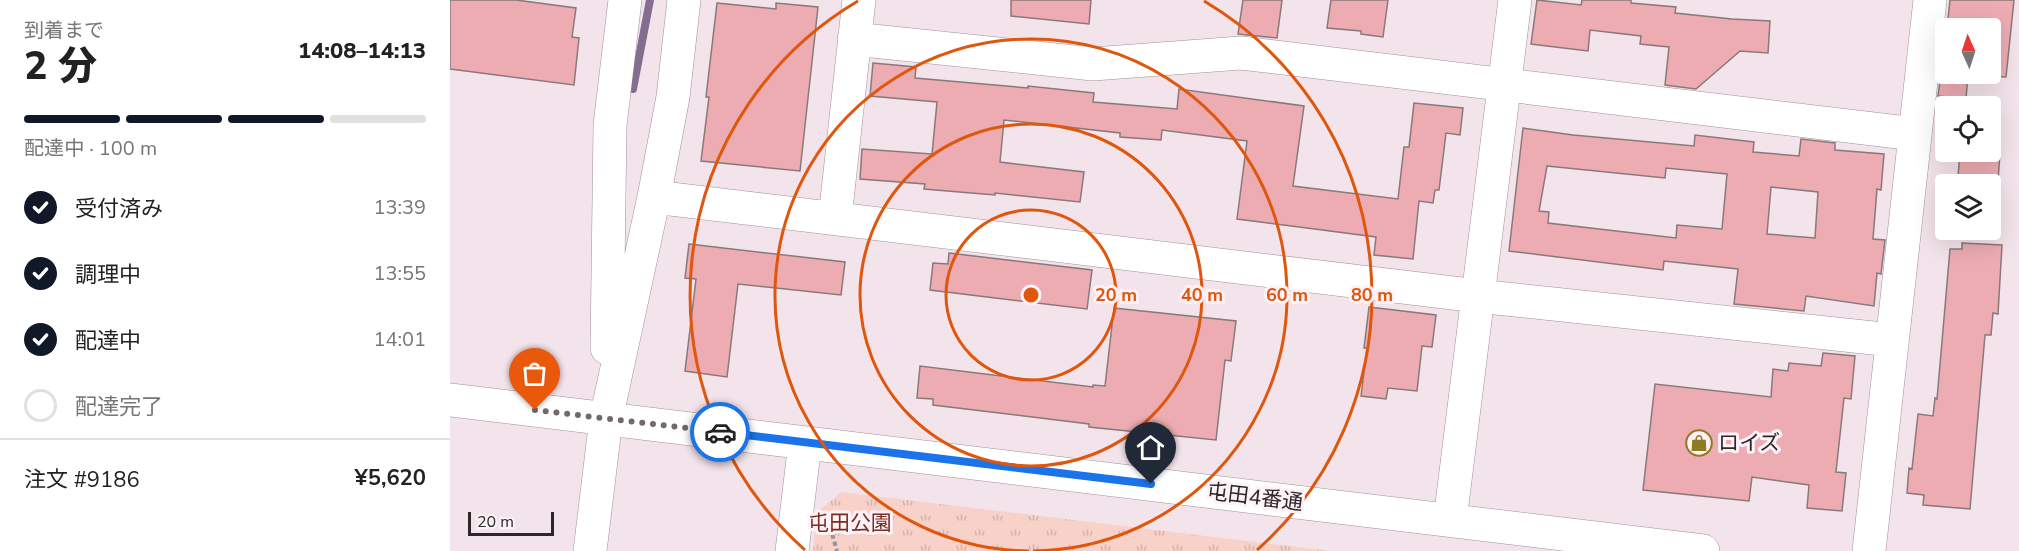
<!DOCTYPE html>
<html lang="ja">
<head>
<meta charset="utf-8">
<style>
	:root { --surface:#fff; --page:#f6f6f6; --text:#222; --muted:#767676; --line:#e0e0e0; --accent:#111827 }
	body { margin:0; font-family:"Nunito Sans","Noto Sans JP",sans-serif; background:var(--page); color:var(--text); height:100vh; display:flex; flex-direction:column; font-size:22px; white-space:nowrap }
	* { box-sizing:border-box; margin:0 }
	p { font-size:20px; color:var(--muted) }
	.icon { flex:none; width:33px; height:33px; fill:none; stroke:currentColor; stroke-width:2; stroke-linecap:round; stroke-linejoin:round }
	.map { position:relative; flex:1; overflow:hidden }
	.drawer { display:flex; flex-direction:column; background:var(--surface); width:450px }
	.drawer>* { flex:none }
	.needle { width:39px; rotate:357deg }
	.fabs { position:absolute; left:1485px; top:18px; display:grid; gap:12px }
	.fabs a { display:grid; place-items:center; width:66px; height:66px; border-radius:6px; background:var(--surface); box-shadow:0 6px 24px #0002; font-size:30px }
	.scale { position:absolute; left:18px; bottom:15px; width:86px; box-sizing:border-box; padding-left:6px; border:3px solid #2c2729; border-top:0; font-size:16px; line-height:21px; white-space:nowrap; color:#2c2729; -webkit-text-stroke:4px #fef1f7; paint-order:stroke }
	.pin { position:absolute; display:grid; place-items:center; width:51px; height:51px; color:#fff; margin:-62px -26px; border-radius:50% 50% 50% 0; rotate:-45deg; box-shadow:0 0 6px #0007 }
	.pin .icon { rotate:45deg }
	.courier { position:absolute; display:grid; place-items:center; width:60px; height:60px; margin:-30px; border:4px solid #1a73e8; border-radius:50%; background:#fff; color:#222; box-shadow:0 2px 8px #0007 }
	.headline em { font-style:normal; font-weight:800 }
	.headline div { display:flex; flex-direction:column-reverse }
	.headline { display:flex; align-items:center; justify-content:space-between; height:102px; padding:0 24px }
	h1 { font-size:39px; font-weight:800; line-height:45px }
	.bar { display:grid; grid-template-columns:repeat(4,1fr); gap:9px 6px; align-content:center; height:72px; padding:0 24px }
	.bar i { height:8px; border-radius:4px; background:var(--line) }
	.bar .on { background:var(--accent) }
	.bar p { grid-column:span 4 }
	.line { display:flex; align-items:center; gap:15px; padding:0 24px; border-top:2px solid var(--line) }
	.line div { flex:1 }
	ol { padding:0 24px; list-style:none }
	li { display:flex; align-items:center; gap:18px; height:66px }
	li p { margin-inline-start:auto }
	li .icon { padding:6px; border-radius:50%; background:var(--accent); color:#fff; stroke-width:4 }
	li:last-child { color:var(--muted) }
	li i { width:33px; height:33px; border:3px solid var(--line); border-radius:50% }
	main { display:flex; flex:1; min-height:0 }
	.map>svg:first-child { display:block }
	.park { fill:url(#park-tufts) }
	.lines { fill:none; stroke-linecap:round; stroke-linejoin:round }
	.stream { stroke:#836e91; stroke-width:8 }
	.building { fill:#ecacb2; stroke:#89797a; stroke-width:1.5; fill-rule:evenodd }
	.minor-casing { stroke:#a19298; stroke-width:34 }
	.path { stroke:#9d9297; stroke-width:4; stroke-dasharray:4.5 3; stroke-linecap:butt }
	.minor { stroke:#fff; stroke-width:33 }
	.done { stroke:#72696d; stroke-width:6; stroke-dasharray:0 10.8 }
	.route { stroke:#1a73e8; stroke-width:8 }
	.ring { fill:none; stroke:#df560d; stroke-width:3 }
	.labels { text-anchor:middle; stroke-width:6; stroke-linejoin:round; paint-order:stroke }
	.poi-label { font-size:21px; fill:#2c2729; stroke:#fef1f7; text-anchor:start }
	.street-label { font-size:21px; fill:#2c2729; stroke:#fef1f7 }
	.park-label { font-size:21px; fill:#762e1f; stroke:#fef1f7 }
	.centre { fill:#df560d; stroke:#fef1f7; stroke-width:3 }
	.ring-label { font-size:18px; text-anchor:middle; font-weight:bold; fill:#df560d; stroke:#fef1f7; stroke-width:6; stroke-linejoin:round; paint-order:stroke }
</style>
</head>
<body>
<main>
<section class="drawer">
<div class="headline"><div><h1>2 分</h1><p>到着まで</p></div><em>14:08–14:13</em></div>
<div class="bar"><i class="on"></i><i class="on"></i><i class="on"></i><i></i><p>配達中 · 100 m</p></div>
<ol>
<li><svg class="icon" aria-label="check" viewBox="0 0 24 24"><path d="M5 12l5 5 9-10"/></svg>受付済み<p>13:39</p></li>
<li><svg class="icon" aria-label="check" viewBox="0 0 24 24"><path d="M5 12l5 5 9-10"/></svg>調理中<p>13:55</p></li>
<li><svg class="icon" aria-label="check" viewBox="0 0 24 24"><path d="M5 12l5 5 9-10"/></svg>配達中<p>14:01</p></li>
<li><i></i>配達完了</li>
</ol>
<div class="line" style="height:78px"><div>注文 #9186</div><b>¥5,620</b></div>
</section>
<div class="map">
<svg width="1569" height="551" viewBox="0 0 1569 551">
	<defs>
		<pattern id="park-tufts" width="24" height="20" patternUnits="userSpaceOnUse" patternTransform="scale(1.5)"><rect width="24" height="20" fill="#f8d1c8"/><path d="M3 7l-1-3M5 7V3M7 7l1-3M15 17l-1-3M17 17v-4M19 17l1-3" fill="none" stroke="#d5b3ac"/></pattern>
	</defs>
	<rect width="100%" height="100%" fill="#f3e3ea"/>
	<!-- park -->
	<path class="park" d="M 391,492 L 880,551 L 363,551 L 367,513 Z"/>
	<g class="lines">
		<!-- stream -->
		<path class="stream" d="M 183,89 L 200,0"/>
	</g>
	<!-- building -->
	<path class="building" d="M 0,0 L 66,0 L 126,8 L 122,37 L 129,38 L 124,85 L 0,69 Z
		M 561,0 L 641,0 L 639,24 L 561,16 Z
		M 793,0 L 832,0 L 827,38 L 788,34 Z
		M 881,0 L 938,0 L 933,37 L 911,34 L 911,31 L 877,28 Z
		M 1087,0 L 1131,5 L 1132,0 L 1181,0 L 1181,3 L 1226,7 L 1225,13 L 1282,19 L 1320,21 L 1318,53 L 1290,51 L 1246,89 L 1215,85 L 1219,47 L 1190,44 L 1191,36 L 1140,30 L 1138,51 L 1081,44 Z
		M 1500,0 L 1564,0 L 1556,77 L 1540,76 L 1540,28 L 1497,28 Z
		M 267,3 L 326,9 L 326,3 L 368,7 L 350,171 L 251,161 L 259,97 L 256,97 Z
		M 423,63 L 466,67 L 465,78 L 578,88 L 578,86 L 644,93 L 643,102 L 727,109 L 729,89 L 854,106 L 843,186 L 948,199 L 954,147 L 959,147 L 964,103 L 1013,108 L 1010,135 L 996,133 L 989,190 L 985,190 L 983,203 L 969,201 L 963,259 L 924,255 L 926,237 L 787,219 L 797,141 L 712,130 L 711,140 L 670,137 L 670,133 L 554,120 L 550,162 L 634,172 L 630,202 L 545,193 L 545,195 L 474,189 L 475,184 L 410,179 L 412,149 L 482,154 L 487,102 L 420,96 Z
		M 1491,74 L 1518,74 L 1516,99 L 1488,96 Z
		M 1073,128 L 1123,135 L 1244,146 L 1245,135 L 1304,142 L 1303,152 L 1349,156 L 1351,139 L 1385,143 L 1385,150 L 1434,154 L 1431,190 L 1427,189 L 1423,239 L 1435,240 L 1431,274 L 1427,273 L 1424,306 L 1356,296 L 1354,311 L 1284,304 L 1288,269 L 1214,261 L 1213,270 L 1059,251 ZM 1097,166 L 1215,178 L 1216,168 L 1277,174 L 1272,229 L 1227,225 L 1226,238 L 1098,223 L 1099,212 L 1089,211 ZM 1321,187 L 1368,192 L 1365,238 L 1317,234 Z
		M 1510,152 L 1550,152 L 1548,182 L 1508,177 Z
		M 1512,243 L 1552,245 L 1548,314 L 1543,313 L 1541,335 L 1535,335 L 1520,509 L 1473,505 L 1474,495 L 1457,493 L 1459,468 L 1462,469 L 1468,414 L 1483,416 L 1485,398 L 1487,399 L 1500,249 L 1512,249 Z
		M 239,244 L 395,262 L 391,295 L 288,284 L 277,377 L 235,371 L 246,279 L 235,278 Z
		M 499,253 L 642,270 L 637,309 L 480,290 L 483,263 L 498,264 Z
		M 919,307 L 986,315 L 982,347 L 972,346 L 967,391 L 938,388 L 936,399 L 911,396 L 917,348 L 914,348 Z
		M 664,308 L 786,321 L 781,361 L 775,360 L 766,440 L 639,427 L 639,424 L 483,405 L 483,399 L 467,398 L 470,366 L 643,387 L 643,385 L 655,386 Z
		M 1373,353 L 1405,356 L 1401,399 L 1394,398 L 1386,472 L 1396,473 L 1392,511 L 1357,508 L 1359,485 L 1302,477 L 1299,501 L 1193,490 L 1205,384 L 1321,397 L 1323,369 L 1338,371 L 1339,363 L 1371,366 Z"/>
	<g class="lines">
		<!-- minor casing -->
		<g class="minor-casing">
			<path id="minor" d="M 404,39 L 643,64 L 791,53 L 1465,134
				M 204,197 L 1028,296 L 1442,340
				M 385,218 L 409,0
				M 157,348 L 160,125 L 175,0
				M 0,400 L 1253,551
				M 1000,520 L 1065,0
				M 140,551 L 156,419 L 204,197 L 223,97 L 234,0
				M 342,551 L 355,443
				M 1419,551 L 1480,0"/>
		</g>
		<!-- path -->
		<path class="path" d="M 378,520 L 387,551"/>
		<!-- minor -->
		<use href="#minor" class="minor"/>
	</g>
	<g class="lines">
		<!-- done -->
		<path class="done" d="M 85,410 L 270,432"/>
		<!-- route -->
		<path class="route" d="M 270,432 L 701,484"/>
	</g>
	<!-- distance rings -->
	<g class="ring">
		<circle cx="581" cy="295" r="85"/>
		<circle cx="581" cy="295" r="171"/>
		<path d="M579 551A256 256 0 1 1 583 551"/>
		<path d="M355 550A341 341 0 0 1 408 1M754 1A341 341 0 0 1 807 550"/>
	</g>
	<!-- icons -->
	<defs>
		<g id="shop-ring" transform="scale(1.35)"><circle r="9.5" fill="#fef1f7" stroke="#8f7b21" stroke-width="1.5"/><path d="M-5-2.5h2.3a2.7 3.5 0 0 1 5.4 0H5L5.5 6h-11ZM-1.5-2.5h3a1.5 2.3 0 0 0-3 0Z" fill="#8f7b21"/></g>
	</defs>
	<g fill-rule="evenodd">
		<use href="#shop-ring" x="1249" y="443"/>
	</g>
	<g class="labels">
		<!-- poi labels -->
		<g class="poi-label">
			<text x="1268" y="450">ロイズ</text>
		</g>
		<!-- street labels -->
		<g class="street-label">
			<text transform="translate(805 497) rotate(7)" y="7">屯田4番通</text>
		</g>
		<!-- park labels -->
		<g class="park-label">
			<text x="400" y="530">屯田公園</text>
		</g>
	</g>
	<circle cx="581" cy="295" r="9" class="centre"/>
	<g class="ring-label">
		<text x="666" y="301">20 m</text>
		<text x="752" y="301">40 m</text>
		<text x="837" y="301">60 m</text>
		<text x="922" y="301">80 m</text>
	</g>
</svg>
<div class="fabs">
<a><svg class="needle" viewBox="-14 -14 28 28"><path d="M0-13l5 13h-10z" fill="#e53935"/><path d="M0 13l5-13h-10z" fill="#767676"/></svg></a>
<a><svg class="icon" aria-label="locate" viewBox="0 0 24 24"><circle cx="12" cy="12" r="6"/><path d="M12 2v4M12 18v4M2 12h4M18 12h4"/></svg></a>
<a><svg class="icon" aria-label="layers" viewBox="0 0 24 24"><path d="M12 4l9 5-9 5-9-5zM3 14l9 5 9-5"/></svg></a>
</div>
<div class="scale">20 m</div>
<div class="pin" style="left:85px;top:410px;background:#ea580c"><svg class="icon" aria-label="bag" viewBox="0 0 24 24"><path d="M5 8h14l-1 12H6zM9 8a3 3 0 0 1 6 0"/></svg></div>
<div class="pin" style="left:701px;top:484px;background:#1f2937"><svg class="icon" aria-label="home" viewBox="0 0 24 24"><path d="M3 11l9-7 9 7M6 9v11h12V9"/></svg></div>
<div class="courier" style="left:270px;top:432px"><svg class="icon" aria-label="car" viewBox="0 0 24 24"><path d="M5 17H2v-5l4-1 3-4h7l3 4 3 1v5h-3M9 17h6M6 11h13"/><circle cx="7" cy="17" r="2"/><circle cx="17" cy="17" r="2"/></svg></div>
</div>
</main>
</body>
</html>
